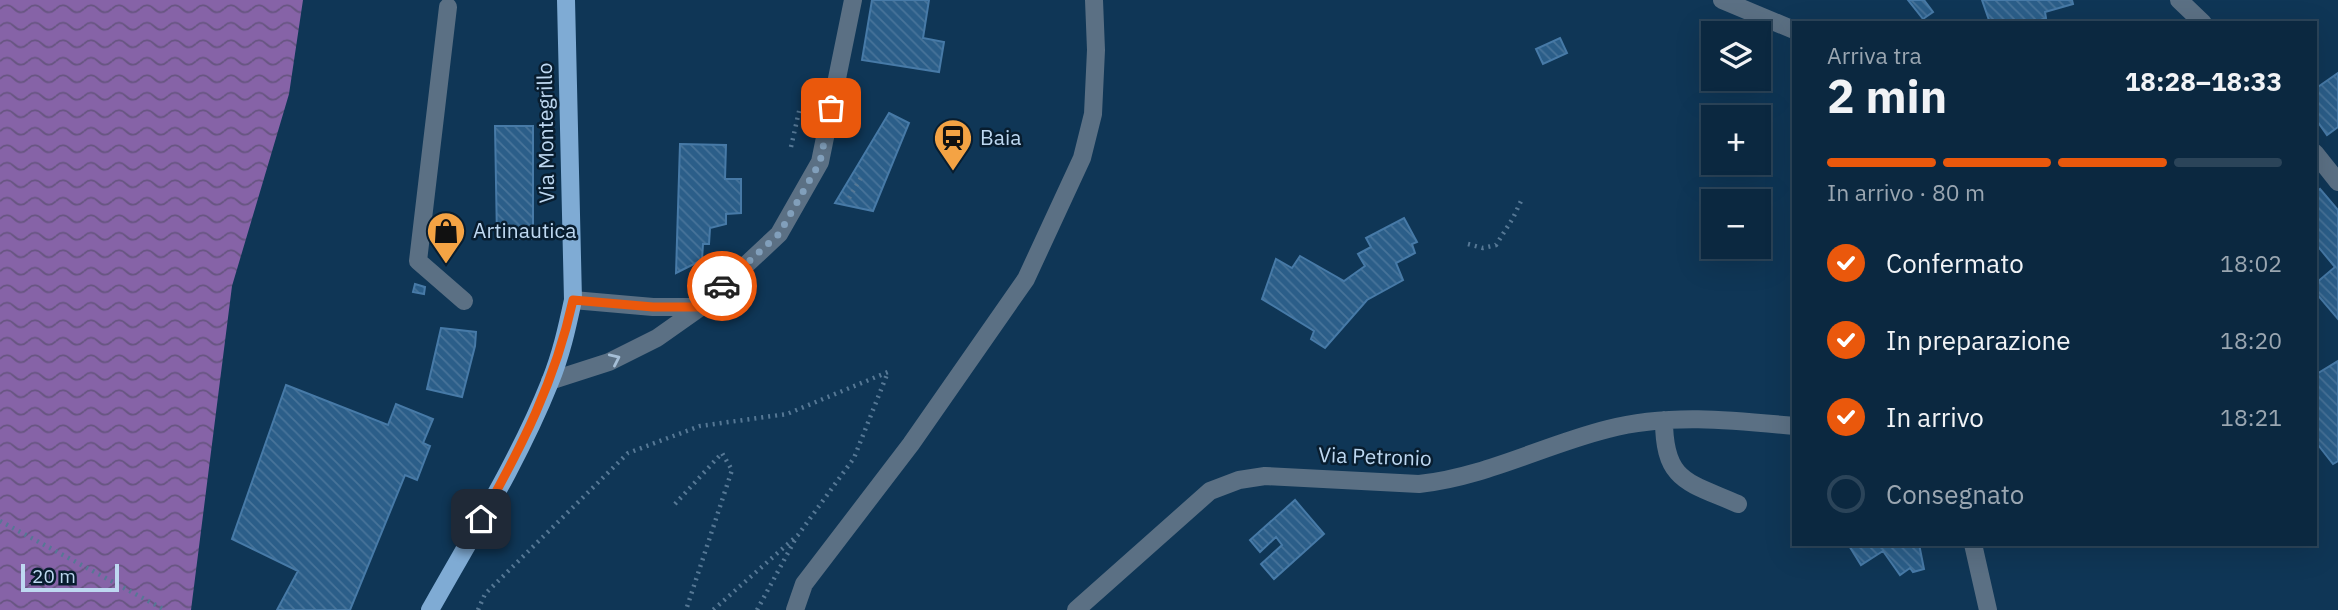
<!DOCTYPE html>
<html lang="it">
<head>
<meta charset="utf-8">
<style>
	:root { --surface:#0b2840; --page:#19344b; --text:#f1f3f6; --muted:#9aa6b1; --line:#2b4459; --accent:#ea580c }
	body { margin:0; font-family:"IBM Plex Sans",sans-serif; background:var(--page); color:var(--text); height:100vh; display:flex; flex-direction:column; font-size:26px; white-space:nowrap }
	* { box-sizing:border-box; margin:0 }
	p { font-size:23px; color:var(--muted) }
	.icon { flex:none; width:38px; height:38px; fill:none; stroke:currentColor; stroke-width:2; stroke-linecap:round; stroke-linejoin:round }
	.map { position:relative; flex:1; overflow:hidden }
	.side { position:absolute; left:1792px; top:21px; width:525px; height:525px; display:flex; flex-direction:column; background:var(--surface); border-radius:0px; box-shadow:0 7px 28px #0002,0 0 0 2px var(--line) }
	.side>* { flex:none }
	.fabs { position:absolute; left:1701px; top:21px; display:grid; gap:14px }
	.fabs a { display:grid; place-items:center; width:70px; height:70px; border-radius:0px; background:var(--surface); box-shadow:0 7px 28px #0002,0 0 0 2px var(--line); font-size:35px }
	.scale { position:absolute; left:21px; bottom:18px; width:98px; box-sizing:border-box; padding-left:7px; border:4px solid #bed8f1; border-top:0; font-size:19px; line-height:24px; white-space:nowrap; color:#bed8f1; -webkit-text-stroke:5px #081d2f; paint-order:stroke }
	.pin { position:absolute; display:grid; place-items:center; width:60px; height:60px; color:#fff; margin:-30px; border-radius:14px; box-shadow:0 4px 10px #0006 }
	.courier { position:absolute; display:grid; place-items:center; width:70px; height:70px; margin:-35px; border:5px solid #ea580c; border-radius:50%; background:#fff; color:#222; box-shadow:0 2px 9px #0007 }
	.head em { font-style:normal; font-weight:700 }
	.head div { display:flex; flex-direction:column-reverse }
	.head { display:flex; align-items:center; justify-content:space-between; height:119px; padding:0 35px }
	h1 { font-size:46px; font-weight:700; line-height:52px }
	.bar { display:grid; grid-template-columns:repeat(4,1fr); gap:10px 7px; align-content:center; height:84px; padding:0 35px }
	.bar i { height:9px; border-radius:5px; background:var(--line) }
	.bar .current { background:var(--accent) }
	.bar p { grid-column:span 4 }
	ol { padding:0 35px; list-style:none }
	li { display:flex; align-items:center; gap:21px; height:77px }
	li p { margin-inline-start:auto }
	li .icon { padding:7px; border-radius:50%; background:var(--accent); color:#fff; stroke-width:4 }
	li:last-child { color:var(--muted) }
	li i { width:38px; height:38px; border:4px solid var(--line); border-radius:50% }
	.map>svg:first-child { display:block }
	.water { fill:url(#water-waves) }
	.building { fill:url(#building-back-hatch); stroke:#477aa7; stroke-width:2 }
	.lines { fill:none; stroke-linecap:round; stroke-linejoin:round }
	.path { stroke:#567895; stroke-width:4.5; stroke-dasharray:2 5; stroke-linecap:butt }
	.minor { stroke:#5b7084; stroke-width:18 }
	.major { stroke:#7fabd4; stroke-width:18 }
	.oneway { stroke:#a5bed6 }
	.done { stroke:#819fbb; stroke-width:7; stroke-dasharray:0 12.6 }
	.route { stroke:#ea580c; stroke-width:9 }
	.labels { text-anchor:middle; stroke-width:5; stroke-linejoin:round; paint-order:stroke }
	.street-label { font-size:21px; fill:#bed8f1; stroke:#081d2f }
	.poi-label { font-size:21px; fill:#bed8f1; stroke:#081d2f; text-anchor:start }
</style>
</head>
<body>
<div class="map">
<svg width="2338" height="610" viewBox="0 0 2338 610">
	<defs>
		<pattern id="water-waves" width="16" height="10" patternUnits="userSpaceOnUse" patternTransform="scale(1.75)"><rect width="16" height="10" fill="#8663a7"/><path d="M0 5q4-4 8 0t8 0" fill="none" stroke="#675581"/></pattern>
		<pattern id="building-back-hatch" width="6" height="6" patternUnits="userSpaceOnUse" patternTransform="scale(1.75)"><rect width="6" height="6" fill="#2b5e89"/><path d="M-1 5l2 2M0 0l6 6M5-1l2 2" fill="none" stroke="#48749a"/></pattern>
	</defs>
	<rect width="100%" height="100%" fill="#0f3656"/>
	<!-- water -->
	<path class="water" d="M 0,0 L 303,0 L 289,94 L 232,286 L 191,610 L 0,610 Z"/>
	<!-- building -->
	<path class="building" d="M 872,0 L 929,0 L 923,38 L 944,42 L 939,72 L 862,60 Z
		M 1908,0 L 1924,0 L 1933,12 L 1923,19 Z
		M 1982,0 L 2072,0 L 2073,4 L 2045,12 L 2046,18 L 2032,23 L 1990,23 Z
		M 1560,38 L 1567,53 L 1543,64 L 1536,49 Z
		M 2338,73 L 2338,127 L 2327,135 L 2315,118 L 2315,89 Z
		M 889,113 L 909,123 L 873,211 L 835,203 Z
		M 495,126 L 533,126 L 533,239 L 497,239 Z
		M 680,144 L 726,145 L 725,179 L 741,179 L 741,213 L 726,214 L 726,224 L 710,228 L 709,244 L 703,244 L 702,260 L 676,273 Z
		M 2320,189 L 2338,210 L 2338,319 L 2315,292 L 2315,284 L 2335,267 L 2315,243 L 2315,193 Z
		M 1404,218 L 1417,242 L 1412,244 L 1415,253 L 1396,263 L 1403,280 L 1367,300 L 1325,348 L 1311,339 L 1314,331 L 1262,299 L 1276,259 L 1292,268 L 1300,256 L 1344,281 L 1365,266 L 1358,254 L 1371,247 L 1366,238 Z
		M 415,284 L 425,287 L 424,294 L 413,292 Z
		M 441,328 L 476,332 L 475,346 L 462,397 L 427,389 Z
		M 2338,361 L 2338,461 L 2333,464 L 2315,441 L 2315,375 Z
		M 286,385 L 388,425 L 396,404 L 433,419 L 423,443 L 430,446 L 417,480 L 405,475 L 350,610 L 277,610 L 298,571 L 232,539 Z
		M 1295,500 L 1324,534 L 1274,579 L 1261,564 L 1282,545 L 1276,537 L 1260,552 L 1250,540 Z
		M 1848,544 L 1919,544 L 1924,569 L 1913,572 L 1910,568 L 1900,575 L 1883,551 L 1861,565 Z"/>
	<g class="lines">
		<!-- path -->
		<path class="path" d="M 791,147 L 800,107
			M 849,198 L 862,176
			M 1468,244 L 1483,248 L 1496,245 L 1513,218 L 1522,199
			M 675,504 L 722,453 L 732,470 L 686,610
			M 0,521 L 165,610
			M 478,610 L 485,594 L 628,453 L 700,426 L 787,414 L 888,372 L 854,458 L 798,535 L 713,610
			M 757,610 L 796,538"/>
		<!-- minor -->
		<path class="minor" d="M 1722,0 L 1794,30
			M 2179,0 L 2203,23
			M 448,7 L 418,261 L 464,301
			M 2315,153 L 2338,182
			M 573,300 L 653,307 L 701,307
			M 550,381 L 609,362 L 657,338 L 701,307 L 779,234 L 820,162 L 853,0
			M 1664,420 C 1664,482 1688,482 1738,504
			M 1973,544 L 1988,610
			M 795,610 L 804,584 L 911,444 L 1026,279 L 1082,158 L 1093,114 L 1096,50 L 1094,0
			M 1076,610 L 1210,491 L 1239,480 L 1265,476 L 1419,484 C 1485,477 1544,445 1608,429 C 1668,413 1733,420 1794,426"/>
		<!-- major -->
		<path class="major" d="M 430,610 C 472,535 518,462 550,382 C 561,355 567,328 573,300 L 566,0"/>
	</g>
	<!-- one-way arrows -->
	<defs><path id="oneway-chevron" d="M-2-3.5L2.5 0L-2 3.5" fill="none" stroke-width="1.6" stroke-linecap="round" stroke-linejoin="round" transform="scale(1.75)"/></defs>
	<use class="oneway" href="#oneway-chevron" transform="translate(615 359) rotate(-25)"/>
	<g class="lines">
		<!-- done -->
		<path class="done" d="M 722,286 L 779,234 L 820,162 L 831,108"/>
		<!-- route -->
		<path class="route" d="M 481,519 C 522,446 555,382 573,300 L 653,307 L 701,307 L 722,286"/>
	</g>
	<!-- icons -->
	<defs>
		<g id="station-pin" transform="scale(2.0125)"><path d="M0 17L-7.5 6A9.5 9.5 0 1 1 7.5 6Z" fill="#f4a344" stroke="#081d2f"/><path d="M-3-6H3Q5-6 5-4V2Q5 4 3 4L4.5 6H3L1.5 4h-3L-3 6H-4.5L-3 4Q-5 4-5 2V-4Q-5-6-3-6ZM-3.5-4v3h7v-3ZM-3.5 1v1.5H-2V1ZM2 1v1.5H3.5V1Z" fill="#111"/></g>
		<g id="shop-pin" transform="scale(2.0125)"><path d="M0 17L-7.5 6A9.5 9.5 0 1 1 7.5 6Z" fill="#f4a344" stroke="#081d2f"/><path d="M-5-2.5h2.3a2.7 3.5 0 0 1 5.4 0H5L5.5 6h-11ZM-1.5-2.5h3a1.5 2.3 0 0 0-3 0Z" fill="#111"/></g>
	</defs>
	<g fill-rule="evenodd">
		<use href="#station-pin" x="953" y="138"/>
		<use href="#shop-pin" x="446" y="231"/>
	</g>
	<g class="labels">
		<!-- street labels -->
		<g class="street-label">
			<text transform="translate(546 133) rotate(-91)" y="7">Via Montegrillo</text>
			<text transform="translate(1375 457) rotate(2)" y="7">Via Petronio</text>
		</g>
		<!-- poi labels -->
		<g class="poi-label">
			<text x="980" y="145">Baia</text>
			<text x="473" y="238">Artinautica</text>
		</g>
	</g>
</svg>
<div class="fabs">
<a><svg class="icon" aria-label="layers" viewBox="0 0 24 24"><path d="M12 4l9 5-9 5-9-5zM3 14l9 5 9-5"/></svg></a>
<a>+</a>
<a>−</a>
</div>
<div class="scale">20 m</div>
<div class="pin" style="left:831px;top:108px;background:#ea580c"><svg class="icon" aria-label="bag" viewBox="0 0 24 24"><path d="M5 8h14l-1 12H6zM9 8a3 3 0 0 1 6 0"/></svg></div>
<div class="pin" style="left:481px;top:519px;background:#1f2937"><svg class="icon" aria-label="home" viewBox="0 0 24 24"><path d="M3 11l9-7 9 7M6 9v11h12V9"/></svg></div>
<div class="courier" style="left:722px;top:286px"><svg class="icon" aria-label="car" viewBox="0 0 24 24"><path d="M5 17H2v-5l4-1 3-4h7l3 4 3 1v5h-3M9 17h6M6 11h13"/><circle cx="7" cy="17" r="2"/><circle cx="17" cy="17" r="2"/></svg></div>
<section class="side">
<div class="head"><div><h1>2 min</h1><p>Arriva tra</p></div><em>18:28–18:33</em></div>
<div class="bar"><i class="current"></i><i class="current"></i><i class="current"></i><i></i><p>In arrivo · 80 m</p></div>
<ol>
<li><svg class="icon" aria-label="check" viewBox="0 0 24 24"><path d="M5 12l5 5 9-10"/></svg>Confermato<p>18:02</p></li>
<li><svg class="icon" aria-label="check" viewBox="0 0 24 24"><path d="M5 12l5 5 9-10"/></svg>In preparazione<p>18:20</p></li>
<li><svg class="icon" aria-label="check" viewBox="0 0 24 24"><path d="M5 12l5 5 9-10"/></svg>In arrivo<p>18:21</p></li>
<li><i></i>Consegnato</li>
</ol>
</section>
</div>
</body>
</html>
